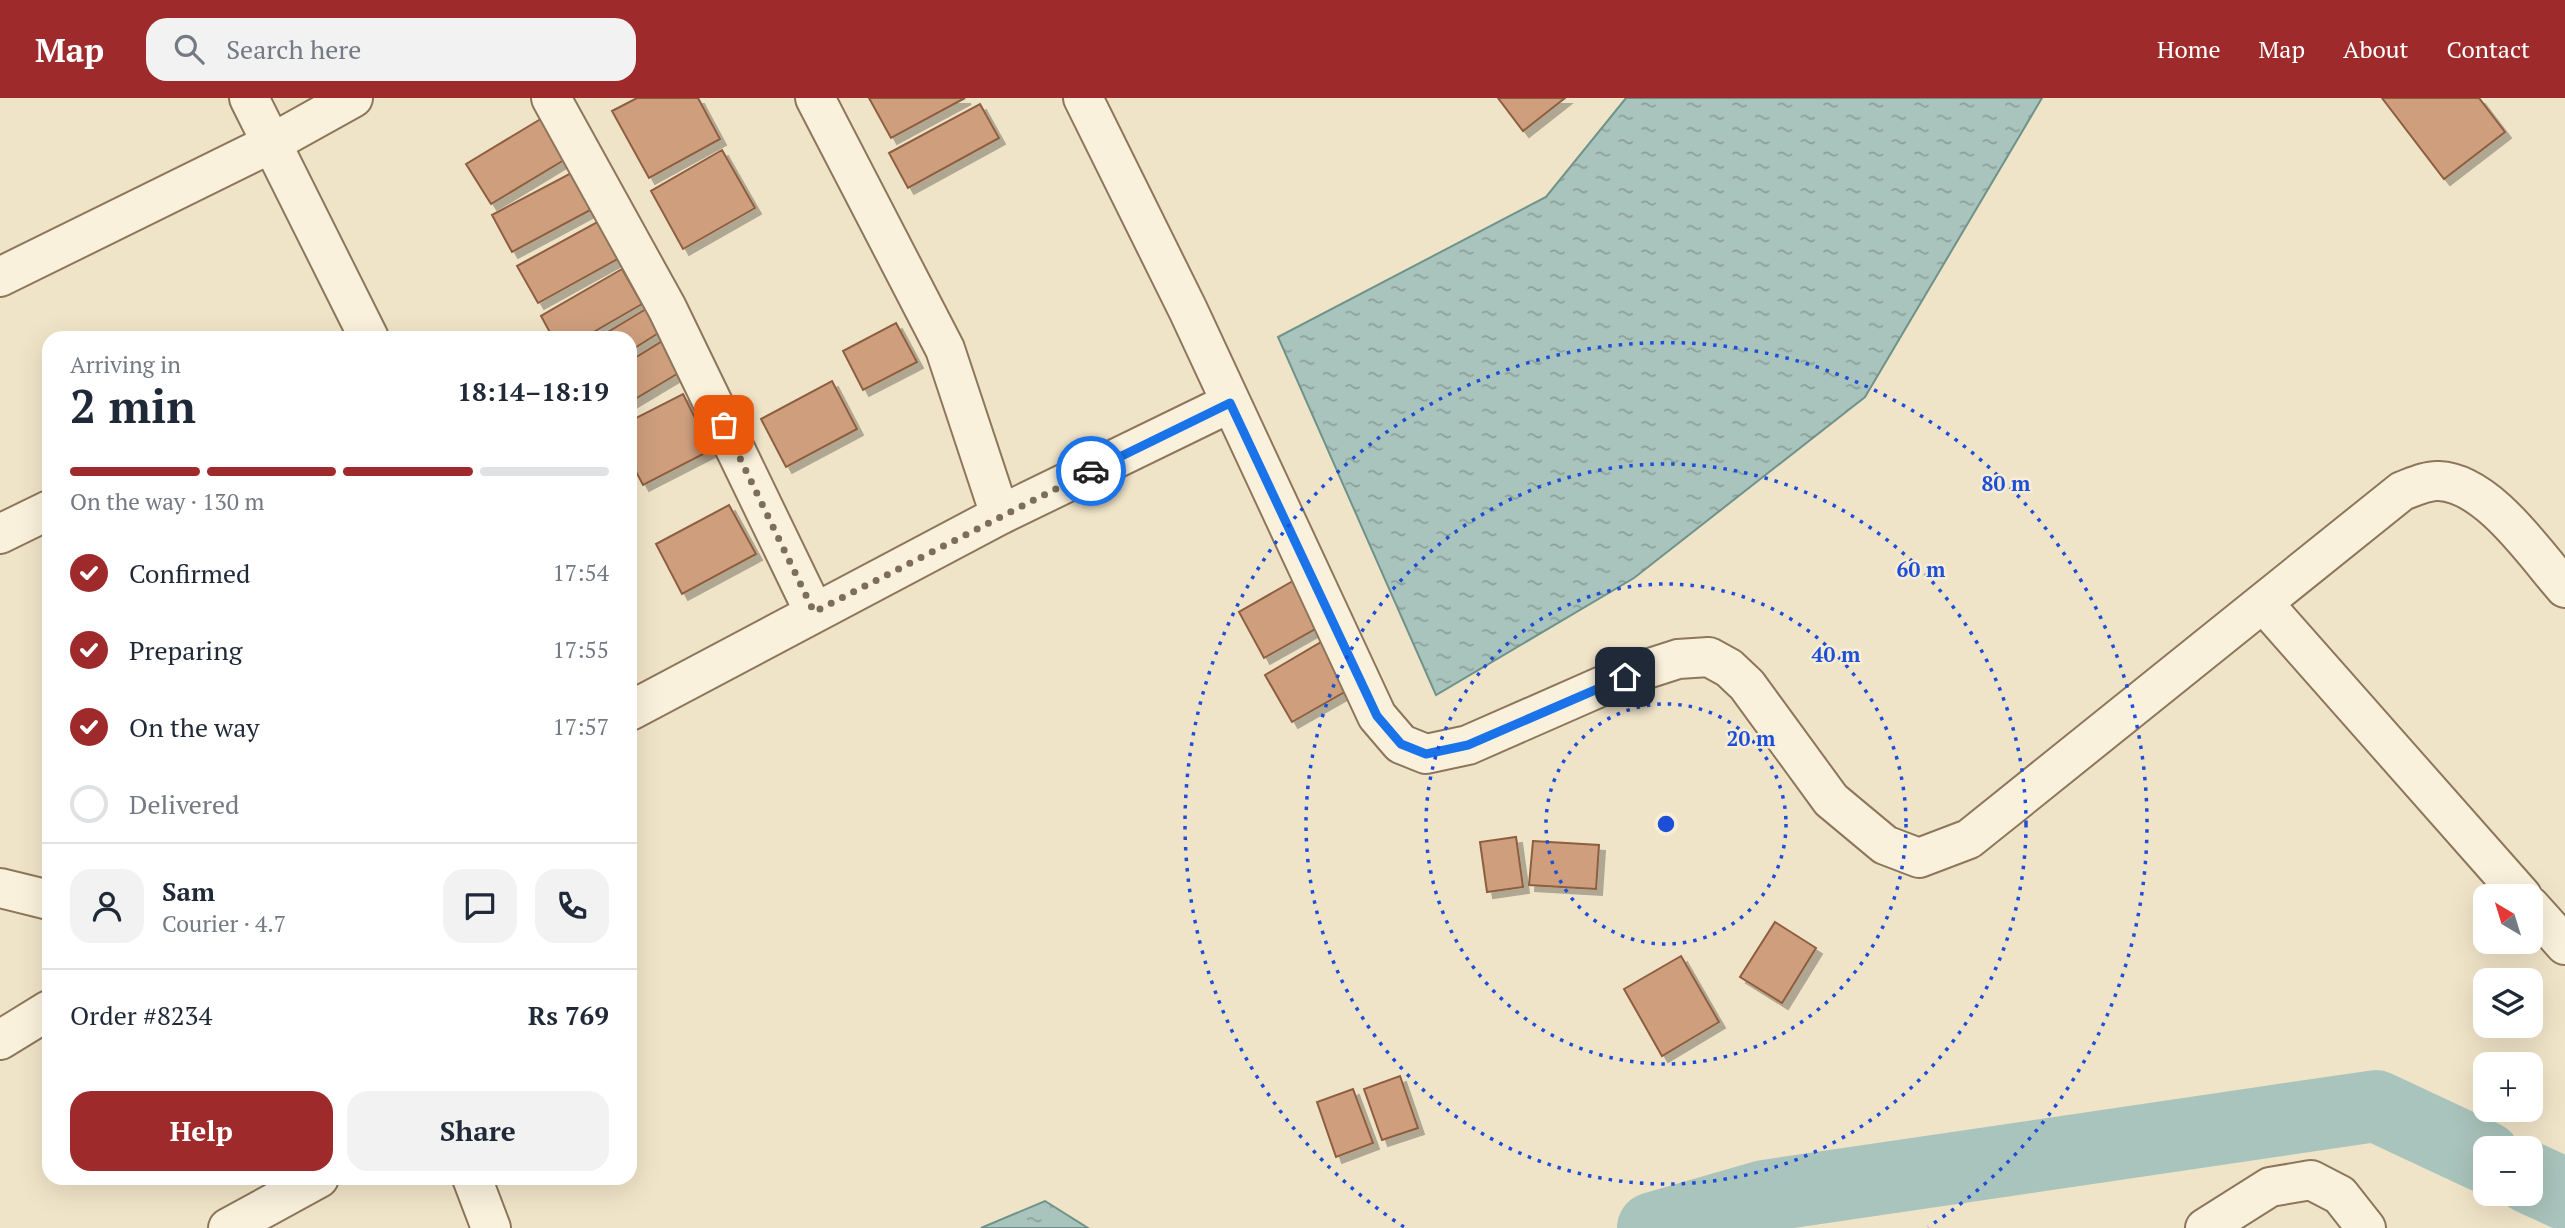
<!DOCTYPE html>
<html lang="en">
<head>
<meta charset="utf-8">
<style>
	:root { --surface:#fff; --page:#f2f2f3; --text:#1f2937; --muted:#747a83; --line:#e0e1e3; --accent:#9e2a2b }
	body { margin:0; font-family:"PT Serif",serif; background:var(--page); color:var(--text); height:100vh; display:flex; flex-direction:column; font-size:26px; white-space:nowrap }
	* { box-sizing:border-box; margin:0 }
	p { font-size:23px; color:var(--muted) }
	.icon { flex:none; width:38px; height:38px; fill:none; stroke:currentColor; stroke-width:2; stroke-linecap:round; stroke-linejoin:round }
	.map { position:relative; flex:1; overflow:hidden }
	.details { position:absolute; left:42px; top:233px; width:595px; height:854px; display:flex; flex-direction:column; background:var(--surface); border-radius:21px; box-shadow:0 7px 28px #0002 }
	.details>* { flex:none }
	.needle { width:46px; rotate:322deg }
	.tools { position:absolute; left:2473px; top:786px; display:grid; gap:14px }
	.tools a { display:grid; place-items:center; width:70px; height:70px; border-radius:14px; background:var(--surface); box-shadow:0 7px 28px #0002; font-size:35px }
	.pin { position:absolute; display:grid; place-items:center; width:60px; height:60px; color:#fff; margin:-30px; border-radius:14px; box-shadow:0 4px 10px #0006 }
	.courier { position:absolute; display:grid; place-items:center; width:70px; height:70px; margin:-35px; border:5px solid #1a73e8; border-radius:50%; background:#fff; color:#222; box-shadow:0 2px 9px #0007 }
	.head em { font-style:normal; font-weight:600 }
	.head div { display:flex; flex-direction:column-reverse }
	.head { display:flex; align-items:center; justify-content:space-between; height:119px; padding:0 28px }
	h1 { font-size:46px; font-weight:600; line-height:52px }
	.bar { display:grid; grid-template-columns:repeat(4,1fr); gap:10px 7px; align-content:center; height:84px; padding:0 28px }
	.bar i { height:9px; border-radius:5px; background:var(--line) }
	.bar .selected { background:var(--accent) }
	.bar p { grid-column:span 4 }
	.line { display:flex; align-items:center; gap:18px; padding:0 28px; border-top:2px solid var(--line) }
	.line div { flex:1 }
	.round { display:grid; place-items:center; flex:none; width:74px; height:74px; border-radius:21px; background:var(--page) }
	ol { padding:0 28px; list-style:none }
	li { display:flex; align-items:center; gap:21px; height:77px }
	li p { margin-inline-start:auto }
	li .icon { padding:7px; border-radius:50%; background:var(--accent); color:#fff; stroke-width:4 }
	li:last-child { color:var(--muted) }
	li i { width:38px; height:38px; border:4px solid var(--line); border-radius:50% }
	.action { display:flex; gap:14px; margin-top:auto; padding:14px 28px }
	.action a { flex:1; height:80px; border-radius:21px; background:var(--accent); color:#fff; font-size:28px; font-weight:600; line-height:80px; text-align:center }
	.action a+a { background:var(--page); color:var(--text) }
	header { display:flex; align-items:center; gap:42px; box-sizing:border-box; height:98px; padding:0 35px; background:var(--accent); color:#fff }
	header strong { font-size:33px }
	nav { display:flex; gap:38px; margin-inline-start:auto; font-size:24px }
	.search { width:490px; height:63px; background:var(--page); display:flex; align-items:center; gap:18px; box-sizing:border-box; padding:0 24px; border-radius:21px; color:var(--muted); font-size:26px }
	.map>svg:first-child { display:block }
	.water { fill:url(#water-ripples); stroke:#6f938a; stroke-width:2 }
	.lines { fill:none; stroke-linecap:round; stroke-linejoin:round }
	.river { stroke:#a9c4bc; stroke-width:72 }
	.building { fill:#cf9f7d; stroke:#8d5f41; stroke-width:2; filter:url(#shadow) }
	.street-casing { stroke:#8d765c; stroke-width:42 }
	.street { stroke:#faf1dc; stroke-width:38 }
	.done { stroke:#7c6e5b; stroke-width:7; stroke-dasharray:0 12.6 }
	.route { stroke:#1a73e8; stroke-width:9 }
	.ring { fill:none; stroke:#1d4ed8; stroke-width:3.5; stroke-dasharray:3.5 7 }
	.centre { fill:#1d4ed8; stroke:#f7eed8; stroke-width:3.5 }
	.ring-label { font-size:21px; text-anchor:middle; font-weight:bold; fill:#1d4ed8; stroke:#f7eed8; stroke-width:5; stroke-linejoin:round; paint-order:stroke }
</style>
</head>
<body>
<header>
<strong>Map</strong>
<div class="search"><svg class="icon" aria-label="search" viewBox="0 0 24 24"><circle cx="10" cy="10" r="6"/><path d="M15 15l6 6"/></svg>Search here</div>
<nav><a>Home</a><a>Map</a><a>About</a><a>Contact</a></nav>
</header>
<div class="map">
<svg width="2565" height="1130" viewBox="0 0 2565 1130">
	<defs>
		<pattern id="water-ripples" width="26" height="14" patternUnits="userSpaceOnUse" patternTransform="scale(1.75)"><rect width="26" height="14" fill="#a9c4bc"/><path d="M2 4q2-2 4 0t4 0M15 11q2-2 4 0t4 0" fill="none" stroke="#8ba098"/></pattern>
		<filter id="shadow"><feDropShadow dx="6" dy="6" stdDeviation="0" flood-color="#0004"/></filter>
	</defs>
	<rect width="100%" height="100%" fill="#f0e4c8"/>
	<!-- water -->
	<path class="water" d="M 1626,0 L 2042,0 L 1865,299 L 1634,480 L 1436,597 L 1278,239 L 1546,99 Z
		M 1045,1103 L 1088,1130 L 981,1130 Z"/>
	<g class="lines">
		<!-- river -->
		<path class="river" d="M 2530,1080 L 2565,1096
			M 1653,1130 L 1764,1098 L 2376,1008 L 2485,1059"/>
	</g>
	<!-- building -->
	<path class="building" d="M 637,0 L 698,0 L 720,41 L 649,80 L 612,13 Z
		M 869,0 L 965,0 L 891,40 Z
		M 1498,0 L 1565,0 L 1523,33 Z
		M 2382,0 L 2479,0 L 2505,34 L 2444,81 Z
		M 980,6 L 999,40 L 908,90 L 889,55 Z
		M 544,19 L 569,59 L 491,106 L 466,66 Z
		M 722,52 L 755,110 L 683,151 L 651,93 Z
		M 575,73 L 594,110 L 512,154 L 492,117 Z
		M 601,122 L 621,159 L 538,205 L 517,168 Z
		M 622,171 L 642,206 L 583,240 L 553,240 L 541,218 Z
		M 646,211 L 660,234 L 630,253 L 630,240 L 598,240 Z
		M 896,225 L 917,264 L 863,292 L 843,253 Z
		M 664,242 L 682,273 L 630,304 L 630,263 Z
		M 832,283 L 857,331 L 786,369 L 761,321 Z
		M 683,296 L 711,352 L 643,387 L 630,362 L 630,323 Z
		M 729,407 L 756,456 L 682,496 L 656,446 Z
		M 1298,480 L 1324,526 L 1264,560 L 1239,514 Z
		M 1328,540 L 1355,588 L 1292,624 L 1265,577 Z
		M 1516,739 L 1523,789 L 1487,794 L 1480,744 Z
		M 1533,743 L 1599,747 L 1596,791 L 1529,787 Z
		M 1775,824 L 1816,850 L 1782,905 L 1740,879 Z
		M 1681,858 L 1719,924 L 1662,958 L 1624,891 Z
		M 1400,978 L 1418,1030 L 1382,1042 L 1364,991 Z
		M 1353,991 L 1373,1045 L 1336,1059 L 1317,1004 Z"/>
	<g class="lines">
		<!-- street casing -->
		<g class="street-casing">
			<path id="street" d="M 249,0 L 369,240
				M 551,0 L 667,210 L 814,514
				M 815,0 L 945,251 L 1000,417
				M 1083,0 L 1188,212 L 1377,618 L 1401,646 L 1426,656 L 1468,647 L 1625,578 L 1678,561 L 1709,559 L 1729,570 L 1747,587 L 1831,702 L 1885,747 L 1919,760 L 1969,741 L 2402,393 C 2413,389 2428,382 2439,383 C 2488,385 2535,456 2565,490
				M 0,179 L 272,45 L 353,0
				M 0,436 L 49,412
				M 2263,505 L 2522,798
				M 630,613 L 1000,417 L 1230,305
				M 0,790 L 49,802
				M 2530,808 L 2565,847
				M 0,942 L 49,912
				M 472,1080 L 491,1130
				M 228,1130 L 319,1080
				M 2205,1130 L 2270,1089 L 2311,1082 L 2340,1097 L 2366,1130"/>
		</g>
		<!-- street -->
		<use href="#street" class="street"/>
	</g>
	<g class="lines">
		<!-- done -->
		<path class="done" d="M 724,327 L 814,514 L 1091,373"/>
		<!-- route -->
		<path class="route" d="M 1091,373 L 1230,305 L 1377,618 L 1401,646 L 1426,656 L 1468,647 L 1625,579"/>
	</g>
	<!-- distance rings -->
	<g class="ring">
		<circle cx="1666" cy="726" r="120"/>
		<circle cx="1666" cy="726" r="240"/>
		<circle cx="1666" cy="726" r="360"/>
		<path d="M1404 1129A481 481 0 1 1 1928 1129"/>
	</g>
	<circle cx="1666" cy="726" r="10" class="centre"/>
	<g class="ring-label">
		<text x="2006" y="393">80 m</text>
		<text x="1921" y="479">60 m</text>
		<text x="1836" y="564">40 m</text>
		<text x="1751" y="648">20 m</text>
	</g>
</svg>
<div class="tools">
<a><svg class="needle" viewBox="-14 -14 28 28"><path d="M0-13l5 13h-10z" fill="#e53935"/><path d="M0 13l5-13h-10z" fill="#747a83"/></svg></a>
<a><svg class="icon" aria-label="layers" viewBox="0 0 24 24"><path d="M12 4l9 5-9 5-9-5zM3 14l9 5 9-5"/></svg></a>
<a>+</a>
<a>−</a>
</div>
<div class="pin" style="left:724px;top:327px;background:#ea580c"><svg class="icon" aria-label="bag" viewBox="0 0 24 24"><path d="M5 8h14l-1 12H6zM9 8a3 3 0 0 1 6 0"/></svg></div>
<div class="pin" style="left:1625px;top:579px;background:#1f2937"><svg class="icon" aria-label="home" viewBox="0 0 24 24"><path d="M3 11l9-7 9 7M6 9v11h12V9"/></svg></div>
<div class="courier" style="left:1091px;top:373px"><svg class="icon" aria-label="car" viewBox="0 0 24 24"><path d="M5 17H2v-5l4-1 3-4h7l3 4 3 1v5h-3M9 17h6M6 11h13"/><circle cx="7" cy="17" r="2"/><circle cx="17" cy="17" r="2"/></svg></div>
<section class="details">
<div class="head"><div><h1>2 min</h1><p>Arriving in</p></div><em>18:14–18:19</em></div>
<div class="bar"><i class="selected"></i><i class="selected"></i><i class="selected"></i><i></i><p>On the way · 130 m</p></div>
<ol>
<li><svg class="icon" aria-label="check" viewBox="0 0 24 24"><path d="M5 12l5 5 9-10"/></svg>Confirmed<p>17:54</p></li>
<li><svg class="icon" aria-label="check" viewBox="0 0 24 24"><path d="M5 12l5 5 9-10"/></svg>Preparing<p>17:55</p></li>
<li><svg class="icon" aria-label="check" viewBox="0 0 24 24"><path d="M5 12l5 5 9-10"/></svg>On the way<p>17:57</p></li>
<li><i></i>Delivered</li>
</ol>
<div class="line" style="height:126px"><a class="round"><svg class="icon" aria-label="person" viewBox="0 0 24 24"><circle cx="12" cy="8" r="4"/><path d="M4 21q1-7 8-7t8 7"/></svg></a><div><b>Sam</b><p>Courier · 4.7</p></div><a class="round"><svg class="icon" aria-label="chat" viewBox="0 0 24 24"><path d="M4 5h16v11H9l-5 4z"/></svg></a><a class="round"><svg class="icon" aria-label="phone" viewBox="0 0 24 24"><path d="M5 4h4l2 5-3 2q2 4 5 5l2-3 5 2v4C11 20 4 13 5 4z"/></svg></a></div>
<div class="line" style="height:91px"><div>Order #8234</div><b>Rs 769</b></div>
<div class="action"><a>Help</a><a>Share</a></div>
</section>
</div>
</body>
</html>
